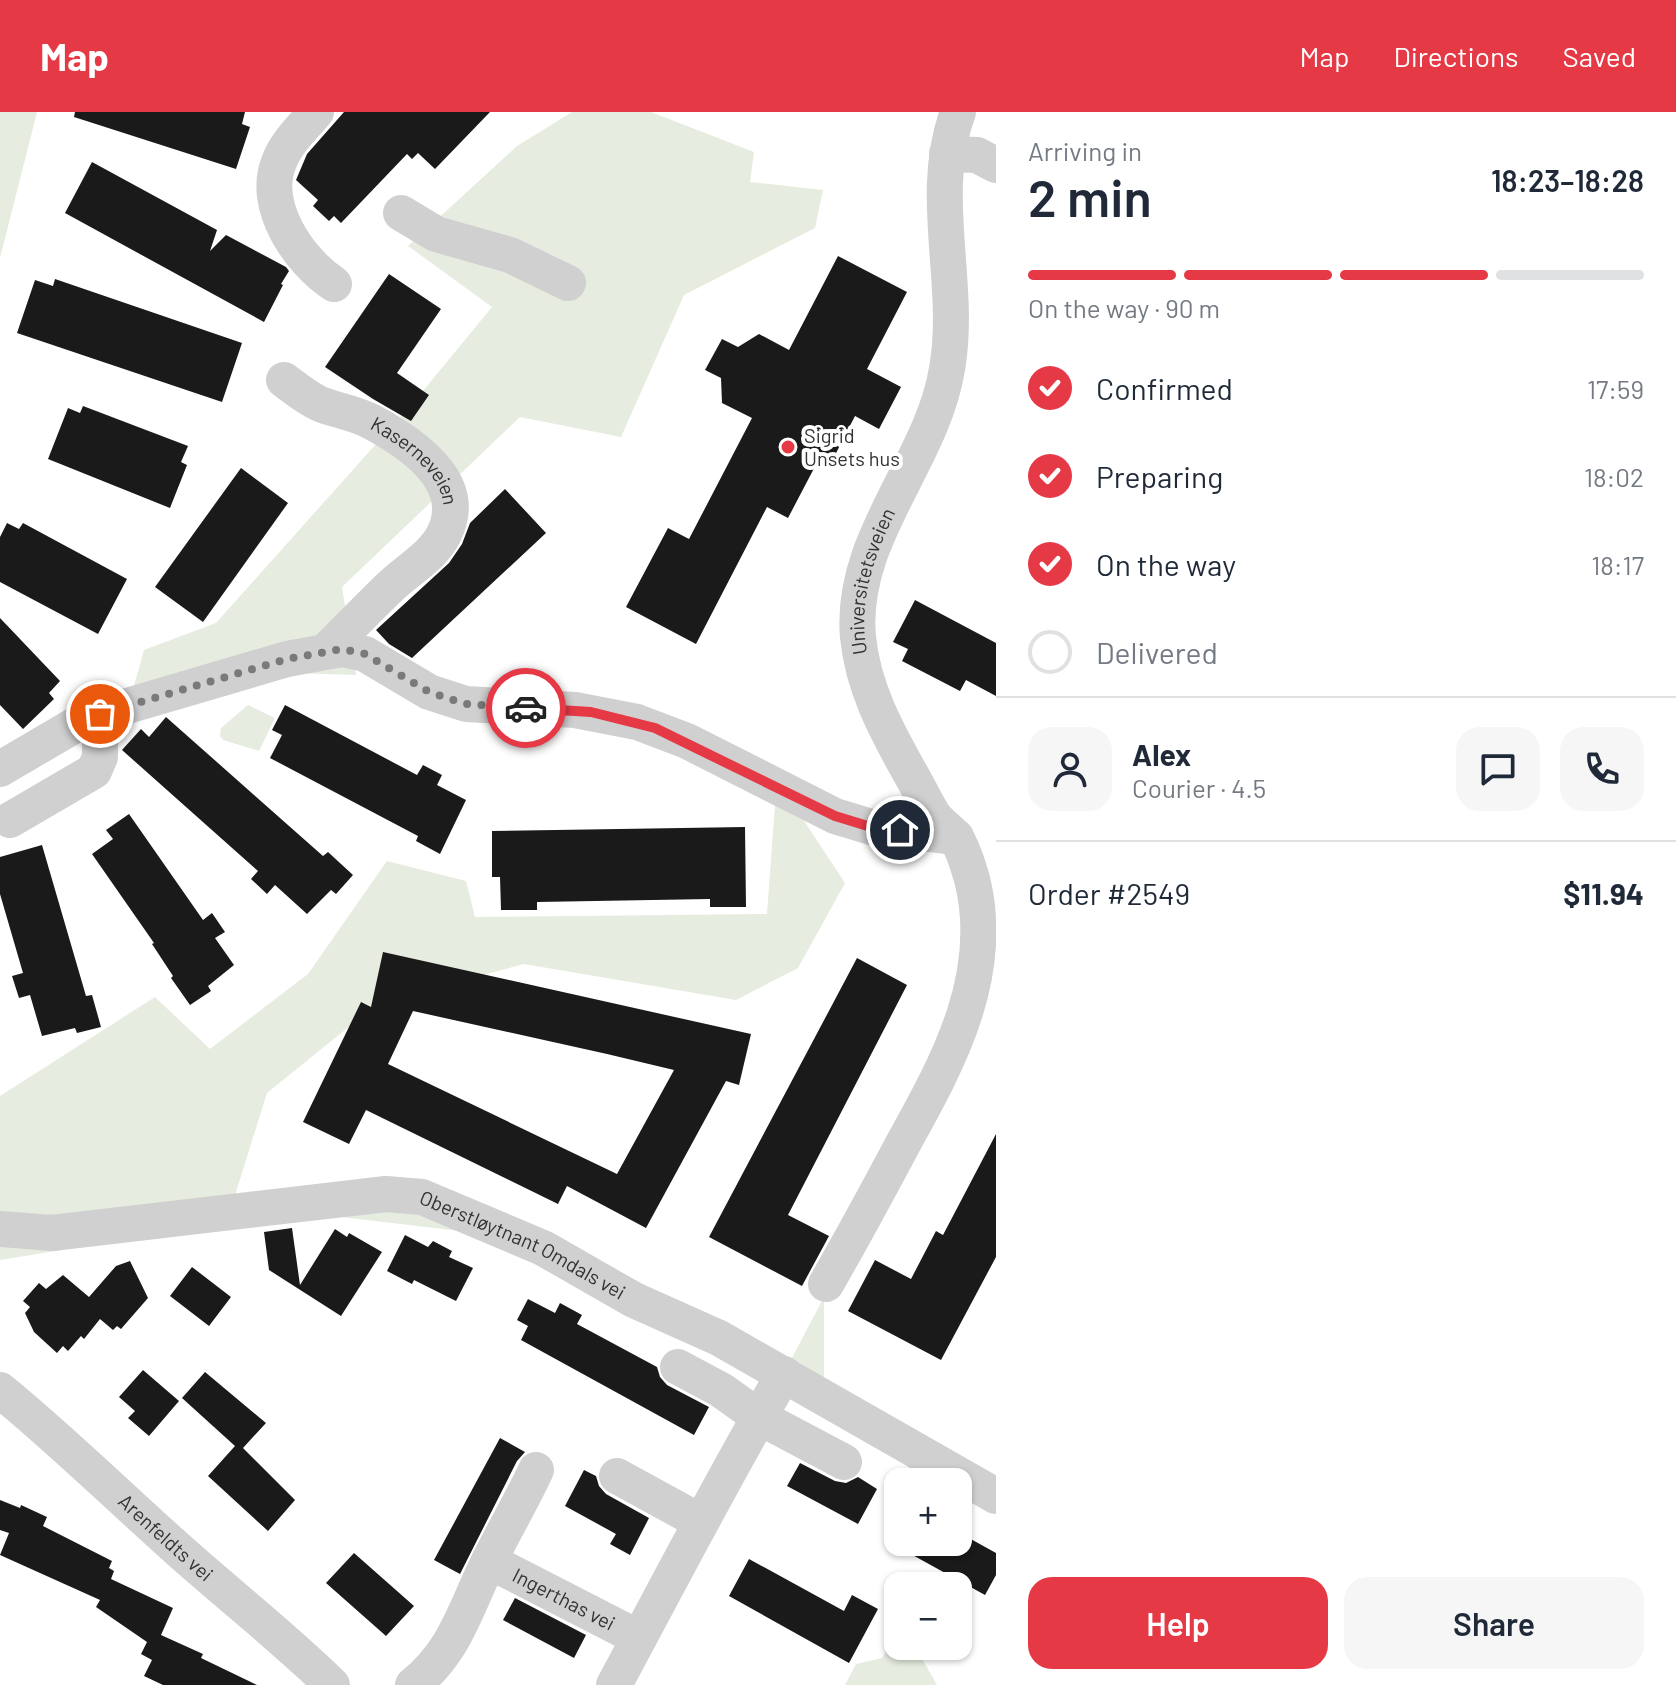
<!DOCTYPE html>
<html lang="en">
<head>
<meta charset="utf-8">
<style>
	:root { --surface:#fff; --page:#f6f6f7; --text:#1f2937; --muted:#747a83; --line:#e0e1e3; --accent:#e63946 }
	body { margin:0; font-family:Barlow,sans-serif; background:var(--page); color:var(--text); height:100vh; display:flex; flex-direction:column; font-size:30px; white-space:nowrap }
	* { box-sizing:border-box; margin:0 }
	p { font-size:26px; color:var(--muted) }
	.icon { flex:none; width:44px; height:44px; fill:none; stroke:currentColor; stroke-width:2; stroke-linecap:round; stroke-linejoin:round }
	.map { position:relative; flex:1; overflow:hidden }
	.panel { display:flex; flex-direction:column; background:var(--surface); width:680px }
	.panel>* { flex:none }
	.tools { position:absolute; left:884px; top:1356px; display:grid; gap:16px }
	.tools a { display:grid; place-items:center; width:88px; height:88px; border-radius:16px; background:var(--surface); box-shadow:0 2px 6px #0004; font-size:40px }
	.pin { position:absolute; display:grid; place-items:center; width:68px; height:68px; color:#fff; margin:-34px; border:4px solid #fff; border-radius:50%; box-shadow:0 2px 8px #0007 }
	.courier { position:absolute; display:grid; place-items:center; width:80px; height:80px; margin:-40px; border:6px solid #e63946; border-radius:50%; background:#fff; color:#222; box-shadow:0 2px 10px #0007 }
	.overview em { font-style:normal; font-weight:600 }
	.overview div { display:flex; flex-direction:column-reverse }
	.overview { display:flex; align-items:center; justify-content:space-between; height:136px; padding:0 32px }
	h1 { font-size:52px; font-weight:600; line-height:60px }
	.bar { display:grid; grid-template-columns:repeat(4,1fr); gap:12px 8px; align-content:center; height:96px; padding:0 32px }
	.bar i { height:10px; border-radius:6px; background:var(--line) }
	.bar .current { background:var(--accent) }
	.bar p { grid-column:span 4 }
	.line { display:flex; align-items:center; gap:20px; padding:0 32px; border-top:2px solid var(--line) }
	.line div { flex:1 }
	.round { display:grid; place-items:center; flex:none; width:84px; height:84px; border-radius:24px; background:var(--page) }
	ol { padding:0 32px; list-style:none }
	li { display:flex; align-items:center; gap:24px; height:88px }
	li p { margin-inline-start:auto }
	li .icon { padding:8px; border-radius:50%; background:var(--accent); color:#fff; stroke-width:4 }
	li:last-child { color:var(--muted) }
	li i { width:44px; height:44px; border:4px solid var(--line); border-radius:50% }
	.cta { display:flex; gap:16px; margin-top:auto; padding:16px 32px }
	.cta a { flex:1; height:92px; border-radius:24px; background:var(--accent); color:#fff; font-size:32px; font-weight:600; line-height:92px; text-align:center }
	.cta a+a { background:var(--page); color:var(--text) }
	header { display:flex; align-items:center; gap:48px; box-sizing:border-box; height:112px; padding:0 40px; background:var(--accent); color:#fff }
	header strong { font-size:38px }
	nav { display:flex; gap:44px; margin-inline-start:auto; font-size:28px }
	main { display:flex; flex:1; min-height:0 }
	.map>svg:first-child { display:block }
	.green { fill:#e6ecdf }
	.building { fill:#1a1a1a; fill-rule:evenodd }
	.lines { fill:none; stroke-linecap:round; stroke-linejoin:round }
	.minor { stroke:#d0d0d0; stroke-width:36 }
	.done { stroke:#7a7a7a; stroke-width:8; stroke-dasharray:0 14.4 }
	.route { stroke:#e63946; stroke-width:10 }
	.poi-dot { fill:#e63946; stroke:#fff; stroke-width:3 }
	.labels { text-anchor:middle; stroke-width:8; stroke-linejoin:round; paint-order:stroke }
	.poi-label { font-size:20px; fill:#333; stroke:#fff; text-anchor:start }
	.street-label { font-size:20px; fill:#333; stroke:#fff }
</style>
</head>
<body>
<header>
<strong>Map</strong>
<nav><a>Map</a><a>Directions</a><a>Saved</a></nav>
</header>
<main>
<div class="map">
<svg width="996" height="1573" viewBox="0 0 996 1573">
	<rect width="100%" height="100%" fill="#fff"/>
	<!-- green -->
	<path class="green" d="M 0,0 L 37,0 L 0,146 Z
		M 572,0 L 651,0 L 754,40 L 750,70 L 823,78 L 815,116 L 684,183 L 621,325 L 520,305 L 342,475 L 356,563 L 293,561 L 129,592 L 144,538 L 216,511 L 418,285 L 492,195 L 408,134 L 517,34 Z
		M 248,593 L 275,606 L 259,639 L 223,628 L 220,624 L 221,616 Z
		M 776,679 L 789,686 L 845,771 L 798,856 L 736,888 L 524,852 L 377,892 L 267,981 L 230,1099 L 386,1082 L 784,1261 L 824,1185 L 824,1287 L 469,1120 L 298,1100 L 0,1148 L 0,984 L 155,885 L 210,937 L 308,862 L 387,749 L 466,769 L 475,805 L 767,802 Z
		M 887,1538 L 895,1543 L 917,1538 L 937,1573 L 845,1573 L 856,1552 L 882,1546 Z"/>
	<!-- building -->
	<path class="building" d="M 75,0 L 245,0 L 242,12 L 250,15 L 236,57 L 74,5 Z
		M 344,0 L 490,0 L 435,57 L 418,41 L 412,47 L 407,42 L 341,111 L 334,104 L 329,109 L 313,94 L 318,88 L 296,68 L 307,42 Z
		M 92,50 L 217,118 L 210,139 L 226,123 L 286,155 L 289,159 L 281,172 L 283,173 L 264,210 L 65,101 Z
		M 838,144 L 907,180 L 867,257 L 901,275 L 879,317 L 855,304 L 832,349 L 821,343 L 788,406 L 767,395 L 696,532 L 626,495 L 668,416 L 689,427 L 752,306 L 722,291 L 721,266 L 705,258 L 722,227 L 738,235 L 759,222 L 789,238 Z
		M 389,162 L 441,197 L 397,261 L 429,283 L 411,309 L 373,287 L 325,255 Z
		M 55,167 L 242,231 L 222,290 L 17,221 L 35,168 L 53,174 Z
		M 83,294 L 188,334 L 181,350 L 187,353 L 170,396 L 48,347 L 68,296 L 80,301 Z
		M 241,356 L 288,391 L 203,510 L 155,475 Z
		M 505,377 L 546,421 L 412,546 L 389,532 L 376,518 L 449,451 L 462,432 L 470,411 Z
		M 7,411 L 19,417 L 23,411 L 127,467 L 98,522 L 0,470 L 0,425 Z
		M 915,488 L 996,531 L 996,584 L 966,568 L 960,579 L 902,549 L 908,537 L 893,530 Z
		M 0,506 L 60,569 L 49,581 L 54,587 L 23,617 L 0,593 Z
		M 285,593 L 417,663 L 423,653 L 442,663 L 437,673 L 466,688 L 440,742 L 416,729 L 418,724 L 270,646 L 282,623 L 272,618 Z
		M 166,605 L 323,744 L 328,740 L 353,763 L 336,782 L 331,778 L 307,802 L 275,773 L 267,782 L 251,767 L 258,759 L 122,638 L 141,617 L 149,625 Z
		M 129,702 L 203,808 L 212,801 L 225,820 L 215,826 L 234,853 L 208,874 L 211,879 L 190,893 L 171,866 L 173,864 L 152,832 L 154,831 L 92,742 L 113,727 L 106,718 Z
		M 745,715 L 746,795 L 710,795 L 710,787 L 537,790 L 537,798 L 501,798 L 500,765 L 492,765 L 492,719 Z
		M 42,733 L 86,884 L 92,883 L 101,915 L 77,921 L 75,916 L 42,924 L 30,883 L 19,886 L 12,864 L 23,861 L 0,782 L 0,745 Z
		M 383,840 L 751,922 L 739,973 L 726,969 L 646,1116 L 567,1074 L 558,1092 L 366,998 L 349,1032 L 303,1010 L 361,890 L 371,895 ZM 413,899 L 607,942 L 674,958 L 617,1062 L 388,952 Z
		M 857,846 L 907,873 L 788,1103 L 829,1124 L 802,1174 L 709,1125 Z
		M 996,1022 L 996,1145 L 941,1248 L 848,1199 L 875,1148 L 911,1167 L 936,1119 L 943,1123 Z
		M 292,1116 L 300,1173 L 335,1117 L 347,1125 L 349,1121 L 382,1140 L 341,1204 L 269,1158 L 264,1120 Z
		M 405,1123 L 428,1135 L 433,1129 L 452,1139 L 449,1145 L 473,1156 L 456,1189 L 414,1168 L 412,1172 L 387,1159 Z
		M 130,1149 L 148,1186 L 121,1217 L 117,1214 L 113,1218 L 100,1207 L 84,1227 L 81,1224 L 68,1239 L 63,1234 L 57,1241 L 34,1220 L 25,1201 L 30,1195 L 23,1189 L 39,1171 L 46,1177 L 63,1163 L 89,1185 L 116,1154 Z
		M 192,1155 L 231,1185 L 209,1214 L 170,1184 Z
		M 528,1187 L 555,1201 L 560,1191 L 582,1203 L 577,1212 L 657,1255 L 660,1265 L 667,1273 L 709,1295 L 694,1323 L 521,1228 L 528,1214 L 517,1208 Z
		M 143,1258 L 179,1289 L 149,1324 L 128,1306 L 135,1299 L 119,1285 Z
		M 205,1260 L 266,1311 L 243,1336 L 295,1388 L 268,1419 L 208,1364 L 235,1334 L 182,1286 Z
		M 500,1326 L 525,1340 L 517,1349 L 460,1462 L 434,1448 Z
		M 800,1351 L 835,1369 L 846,1371 L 858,1365 L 877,1377 L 858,1412 L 787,1374 Z
		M 584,1358 L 596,1364 L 599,1374 L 606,1382 L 649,1406 L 630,1443 L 610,1432 L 616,1422 L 565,1394 Z
		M 0,1388 L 20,1396 L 21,1393 L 47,1405 L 43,1414 L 112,1449 L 109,1456 L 114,1459 L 111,1467 L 173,1496 L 161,1523 L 203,1542 L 201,1546 L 257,1573 L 163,1573 L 144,1564 L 152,1548 L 141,1542 L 147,1530 L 96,1495 L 100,1488 L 0,1443 L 9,1421 L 0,1418 Z
		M 958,1420 L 996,1441 L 996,1463 L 985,1483 L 889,1430 L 958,1430 Z
		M 354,1441 L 414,1494 L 386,1524 L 326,1471 Z
		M 749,1447 L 844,1499 L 852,1483 L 878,1497 L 849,1551 L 729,1484 Z
		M 515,1486 L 586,1523 L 574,1546 L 503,1508 Z"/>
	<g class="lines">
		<!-- minor -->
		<g class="minor">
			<path d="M 316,0 C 303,15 286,31 279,50 C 261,94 299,149 334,172"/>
			<path d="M 947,42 L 977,43 L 996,53"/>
			<path d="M 401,101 L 436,122 L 510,143 L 568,171"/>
			<path id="s1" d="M 284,268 C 296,277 307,286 320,292 C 338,299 355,301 372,310 C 411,331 470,370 444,422 C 434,443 408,458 391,474 C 369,495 348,517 326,539"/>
			<path d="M 0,657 L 82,609 L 100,602 L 287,547 L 342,537 L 365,542 L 429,580 L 466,592 L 575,598 L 637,610 L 687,629 L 835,704 L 871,715 L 956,725"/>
			<path d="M 10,708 L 94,659 L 100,645 L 100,602"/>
			<path id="s2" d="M 0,1117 L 52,1121 L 386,1082 L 422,1085 L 543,1136 L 634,1188 L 719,1226 L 996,1384"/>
			<path id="s3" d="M 826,1172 C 853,1125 879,1077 905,1028 C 949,949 996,862 972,767 C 968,754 964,738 956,726 C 950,718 940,712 934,704 C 925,690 918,674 909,659 C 885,616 863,575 858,525 C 849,426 932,350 947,257 C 962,172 927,83 958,0"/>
			<path d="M 678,1255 L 721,1278 L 759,1305 L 844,1350"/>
			<path id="s4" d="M 0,1278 C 60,1327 115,1381 172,1432 C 225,1480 281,1523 332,1573"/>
			<path d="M 617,1364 L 701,1410"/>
			<path id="s5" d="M 489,1449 L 639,1526"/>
			<path d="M 413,1573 C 457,1538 466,1494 490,1447 C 505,1417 522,1388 536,1358"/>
			<path d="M 614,1573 C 670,1469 724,1364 784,1262"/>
		</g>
	</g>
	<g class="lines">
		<!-- done -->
		<path class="done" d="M 100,602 L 287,547 L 342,537 L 365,542 L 429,580 L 466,592 L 526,596"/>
		<!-- route -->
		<path class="route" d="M 526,596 L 591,600 L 655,616 L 835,704 L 871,715 L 900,718"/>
	</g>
	<!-- markers -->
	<circle class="poi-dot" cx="788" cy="335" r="8"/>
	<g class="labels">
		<!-- poi labels -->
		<g class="poi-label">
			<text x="804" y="331">Sigrid<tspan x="804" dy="23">Unsets hus</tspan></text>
		</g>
		<!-- street labels -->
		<g class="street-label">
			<text dy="7" stroke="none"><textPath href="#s1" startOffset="158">Kaserneveien</textPath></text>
			<text dy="7" stroke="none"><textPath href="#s3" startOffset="770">Universitetsveien</textPath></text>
			<text dy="7" stroke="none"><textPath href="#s2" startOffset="536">Oberstløytnant Omdals vei</textPath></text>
			<text dy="7" stroke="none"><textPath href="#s4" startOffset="222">Arenfeldts vei</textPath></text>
			<text dy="7" stroke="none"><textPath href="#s5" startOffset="84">Ingerthas vei</textPath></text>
		</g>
	</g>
</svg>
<div class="tools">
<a>+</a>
<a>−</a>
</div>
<div class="pin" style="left:100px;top:602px;background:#ea580c"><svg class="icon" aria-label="bag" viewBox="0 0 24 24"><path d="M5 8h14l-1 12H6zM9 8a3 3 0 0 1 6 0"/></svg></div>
<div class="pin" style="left:900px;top:718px;background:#1f2937"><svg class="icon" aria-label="home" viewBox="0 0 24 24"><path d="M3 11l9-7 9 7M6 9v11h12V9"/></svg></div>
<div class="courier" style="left:526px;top:596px"><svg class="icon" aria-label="car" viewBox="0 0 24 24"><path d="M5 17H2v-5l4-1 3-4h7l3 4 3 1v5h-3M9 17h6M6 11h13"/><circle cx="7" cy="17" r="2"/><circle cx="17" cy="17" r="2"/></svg></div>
</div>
<section class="panel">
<div class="overview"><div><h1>2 min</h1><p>Arriving in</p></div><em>18:23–18:28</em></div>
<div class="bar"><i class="current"></i><i class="current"></i><i class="current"></i><i></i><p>On the way · 90 m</p></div>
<ol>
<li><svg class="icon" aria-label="check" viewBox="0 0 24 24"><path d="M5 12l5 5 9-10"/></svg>Confirmed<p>17:59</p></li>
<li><svg class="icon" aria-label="check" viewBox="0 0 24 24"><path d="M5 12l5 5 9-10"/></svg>Preparing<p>18:02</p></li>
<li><svg class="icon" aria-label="check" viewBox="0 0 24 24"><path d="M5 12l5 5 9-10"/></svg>On the way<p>18:17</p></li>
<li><i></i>Delivered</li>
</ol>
<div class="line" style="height:144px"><a class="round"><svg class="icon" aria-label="person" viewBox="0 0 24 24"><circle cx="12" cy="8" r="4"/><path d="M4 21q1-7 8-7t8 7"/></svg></a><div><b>Alex</b><p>Courier · 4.5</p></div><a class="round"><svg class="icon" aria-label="chat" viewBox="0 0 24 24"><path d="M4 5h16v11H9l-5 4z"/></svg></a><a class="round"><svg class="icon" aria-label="phone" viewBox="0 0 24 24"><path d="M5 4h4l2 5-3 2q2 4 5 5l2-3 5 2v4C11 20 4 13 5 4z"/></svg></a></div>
<div class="line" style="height:104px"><div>Order #2549</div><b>$11.94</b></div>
<div class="cta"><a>Help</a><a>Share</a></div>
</section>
</main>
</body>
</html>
